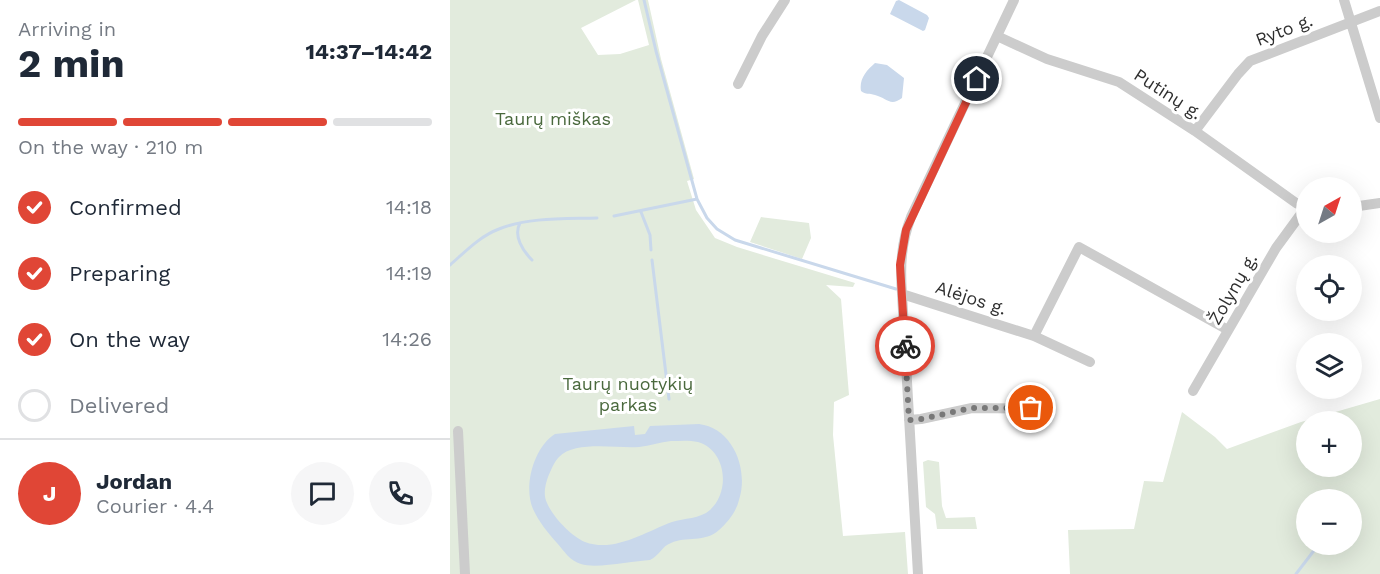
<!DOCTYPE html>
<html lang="en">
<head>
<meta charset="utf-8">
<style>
	:root { --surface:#fff; --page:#f6f6f7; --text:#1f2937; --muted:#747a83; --line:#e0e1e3; --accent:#e04636 }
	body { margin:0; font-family:"Work Sans",sans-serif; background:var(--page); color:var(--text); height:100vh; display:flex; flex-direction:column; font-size:22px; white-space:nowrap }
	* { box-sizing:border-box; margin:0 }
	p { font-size:20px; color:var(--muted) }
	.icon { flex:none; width:33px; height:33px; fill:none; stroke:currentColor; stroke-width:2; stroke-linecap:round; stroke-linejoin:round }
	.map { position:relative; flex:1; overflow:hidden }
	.panel { display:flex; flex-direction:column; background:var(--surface); width:450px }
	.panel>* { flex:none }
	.needle { width:39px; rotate:39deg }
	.buttons { position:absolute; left:846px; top:177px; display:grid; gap:12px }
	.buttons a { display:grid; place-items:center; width:66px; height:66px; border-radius:50%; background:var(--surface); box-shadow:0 6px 24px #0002; font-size:30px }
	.pin { position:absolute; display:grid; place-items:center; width:51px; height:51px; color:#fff; margin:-26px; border:3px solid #fff; border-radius:50%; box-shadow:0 2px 6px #0007 }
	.courier { position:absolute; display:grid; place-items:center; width:60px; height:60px; margin:-30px; border:4px solid #e04636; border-radius:50%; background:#fff; color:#222; box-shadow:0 2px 8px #0007 }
	.headline em { font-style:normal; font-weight:700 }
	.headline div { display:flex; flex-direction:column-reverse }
	.headline { display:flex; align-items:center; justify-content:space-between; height:102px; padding:0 18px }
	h1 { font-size:39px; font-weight:700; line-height:45px }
	.bar { display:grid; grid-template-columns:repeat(4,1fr); gap:9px 6px; align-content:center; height:72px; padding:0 18px }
	.bar i { height:8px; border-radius:4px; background:var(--line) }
	.bar .current { background:var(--accent) }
	.bar p { grid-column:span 4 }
	.line { display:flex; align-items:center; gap:15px; padding:0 18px; border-top:2px solid var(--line) }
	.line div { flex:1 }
	.round { display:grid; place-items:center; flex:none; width:63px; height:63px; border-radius:32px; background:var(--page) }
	ol { padding:0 18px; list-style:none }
	li { display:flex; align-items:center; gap:18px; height:66px }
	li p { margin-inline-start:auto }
	li .icon { padding:6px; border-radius:50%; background:var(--accent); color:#fff; stroke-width:4 }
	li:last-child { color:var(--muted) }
	li i { width:33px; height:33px; border:3px solid var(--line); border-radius:50% }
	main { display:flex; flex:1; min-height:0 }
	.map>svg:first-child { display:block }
	.green { fill:#e2ebdd; fill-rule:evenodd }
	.water { fill:#c9d8eb; fill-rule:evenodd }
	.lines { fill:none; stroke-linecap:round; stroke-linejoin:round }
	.stream { stroke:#c9d8eb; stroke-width:3 }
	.minor { stroke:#ccc; stroke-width:10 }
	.done { stroke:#787878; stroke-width:6; stroke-dasharray:0 10.8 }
	.route { stroke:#e04636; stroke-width:8 }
	.labels { text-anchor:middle; stroke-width:6; stroke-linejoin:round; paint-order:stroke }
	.street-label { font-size:18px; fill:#2f2f2f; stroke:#fff }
	.park-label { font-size:18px; fill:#4a693d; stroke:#fff }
</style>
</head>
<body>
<main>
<section class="panel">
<div class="headline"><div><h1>2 min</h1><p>Arriving in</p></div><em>14:37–14:42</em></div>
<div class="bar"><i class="current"></i><i class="current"></i><i class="current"></i><i></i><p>On the way · 210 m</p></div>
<ol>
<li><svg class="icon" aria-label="check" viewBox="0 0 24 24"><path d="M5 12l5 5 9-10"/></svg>Confirmed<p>14:18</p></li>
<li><svg class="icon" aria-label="check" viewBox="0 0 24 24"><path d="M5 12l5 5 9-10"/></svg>Preparing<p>14:19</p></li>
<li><svg class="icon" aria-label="check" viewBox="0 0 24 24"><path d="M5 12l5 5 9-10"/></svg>On the way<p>14:26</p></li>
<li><i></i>Delivered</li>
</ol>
<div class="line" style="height:108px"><b class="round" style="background:var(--accent);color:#fff">J</b><div><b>Jordan</b><p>Courier · 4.4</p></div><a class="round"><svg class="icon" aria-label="chat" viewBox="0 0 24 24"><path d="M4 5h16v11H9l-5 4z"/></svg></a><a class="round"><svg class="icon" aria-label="phone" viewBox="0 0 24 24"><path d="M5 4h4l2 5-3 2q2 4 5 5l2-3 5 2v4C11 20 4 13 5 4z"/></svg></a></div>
</section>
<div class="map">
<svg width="930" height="574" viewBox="0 0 930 574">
	<rect width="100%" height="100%" fill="#fff"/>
	<!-- green -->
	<path class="green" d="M 0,0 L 186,0 L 131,28 L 148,55 L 170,54 L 199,45 L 188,0 L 198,0 L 211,59 L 244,179 L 237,181 L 246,210 L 265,238 L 287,247 L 405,283 L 403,287 L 376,285 L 391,299 L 399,395 L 384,402 L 383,435 L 393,536 L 455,532 L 458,574 L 0,574 Z
		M 311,217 L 359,223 L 361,238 L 352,259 L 300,242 Z
		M 930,399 L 930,574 L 620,574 L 618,530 L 684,529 L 694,481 L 713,482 L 732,412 L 765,437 L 777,449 L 851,422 ZM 856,422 L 902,422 L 902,466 L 856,466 ZM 856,500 L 902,500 L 902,544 L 856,544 Z
		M 478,460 L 489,462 L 492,506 L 496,518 L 525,517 L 527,529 L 487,529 L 485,514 L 476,507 L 473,462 Z"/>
	<!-- water -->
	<path class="water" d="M 449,0 L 477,15 L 479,18 L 475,30 L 473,31 L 440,14 L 446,1 Z
		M 425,63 L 437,65 L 454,78 L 452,98 C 440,107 437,98 425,95 C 419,93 416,95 411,91 C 409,79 416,71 425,63 Z
		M 249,424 C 283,428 299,470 289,500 C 286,512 278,522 269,530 C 255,543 236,536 221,543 C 212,546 209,556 200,560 C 183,561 146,569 131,564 C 120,561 114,551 107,543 C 98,533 89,522 83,509 C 73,486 84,447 105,434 L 184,426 L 185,435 L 195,434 L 200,426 ZM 221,441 C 230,441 239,440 248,442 C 276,450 281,491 260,510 C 250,519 234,518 222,522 C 195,532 164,553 135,542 C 121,536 103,517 97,503 C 93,495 95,485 98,477 C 101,470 104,462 109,457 C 125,440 169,449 189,447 C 200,446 210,442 221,441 Z"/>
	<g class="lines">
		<!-- stream -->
		<path class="stream" d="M 194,0 L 206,51 L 247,199 L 257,218 L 267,229 L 285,240 L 446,289
			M 191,212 L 200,235 L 201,250
			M 164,216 L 247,199
			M 70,223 C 63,236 73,251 82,260
			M 202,260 L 219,399
			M 0,265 C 15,252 30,236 49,229 C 79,217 115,219 147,218
			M 846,574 L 869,544"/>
		<!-- minor -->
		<path class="minor" d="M 894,0 L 930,118
			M 547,36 L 597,59 L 669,82 L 745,131 L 846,203 L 856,207
			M 288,84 L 312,36 L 335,0
			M 745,131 L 788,74 L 800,61 L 930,11
			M 902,207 L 930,203
			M 452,294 L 584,336 L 640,362
			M 584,336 L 629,247 L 778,330
			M 743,391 L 826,248 L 856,207
			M 459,420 L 471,419 L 522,408 L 596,409
			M 8,431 L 15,574
			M 468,574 L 452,294 C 450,266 451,243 461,217 L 564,0"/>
	</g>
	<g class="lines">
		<!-- done -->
		<path class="done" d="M 455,346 L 459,420 L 471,419 L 522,408 L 581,408"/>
		<!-- route -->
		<path class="route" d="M 455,346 L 450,265 L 456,230 L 527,79"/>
	</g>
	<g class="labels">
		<!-- street labels -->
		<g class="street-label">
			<text transform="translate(834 30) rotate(-21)" y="6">Ryto g.</text>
			<text transform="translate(718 94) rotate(33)" y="6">Putinų g.</text>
			<text transform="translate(783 289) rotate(-60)" y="6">Žolynų g.</text>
			<text transform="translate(521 298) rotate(18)" y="6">Alėjos g.</text>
		</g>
		<!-- park labels -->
		<g class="park-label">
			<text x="103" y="125">Taurų miškas</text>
			<text x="178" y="390">Taurų nuotykių<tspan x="178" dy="21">parkas</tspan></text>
		</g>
	</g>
</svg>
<div class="buttons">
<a><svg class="needle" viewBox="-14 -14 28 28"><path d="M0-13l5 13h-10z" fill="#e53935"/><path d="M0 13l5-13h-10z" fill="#747a83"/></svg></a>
<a><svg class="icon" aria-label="locate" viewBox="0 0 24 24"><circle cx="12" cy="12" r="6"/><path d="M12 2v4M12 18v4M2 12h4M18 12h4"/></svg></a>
<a><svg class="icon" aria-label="layers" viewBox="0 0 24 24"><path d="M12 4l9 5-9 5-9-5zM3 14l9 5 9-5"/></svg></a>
<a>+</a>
<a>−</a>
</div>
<div class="pin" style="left:581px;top:408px;background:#ea580c"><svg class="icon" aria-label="bag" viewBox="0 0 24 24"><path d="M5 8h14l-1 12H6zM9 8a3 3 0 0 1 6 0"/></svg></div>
<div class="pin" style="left:527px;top:79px;background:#1f2937"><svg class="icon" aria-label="home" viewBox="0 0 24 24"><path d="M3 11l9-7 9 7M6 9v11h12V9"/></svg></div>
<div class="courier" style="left:455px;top:346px"><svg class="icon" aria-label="bike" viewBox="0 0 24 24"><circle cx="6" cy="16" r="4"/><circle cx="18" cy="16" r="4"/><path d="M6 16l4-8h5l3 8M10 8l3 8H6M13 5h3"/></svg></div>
</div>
</main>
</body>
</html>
